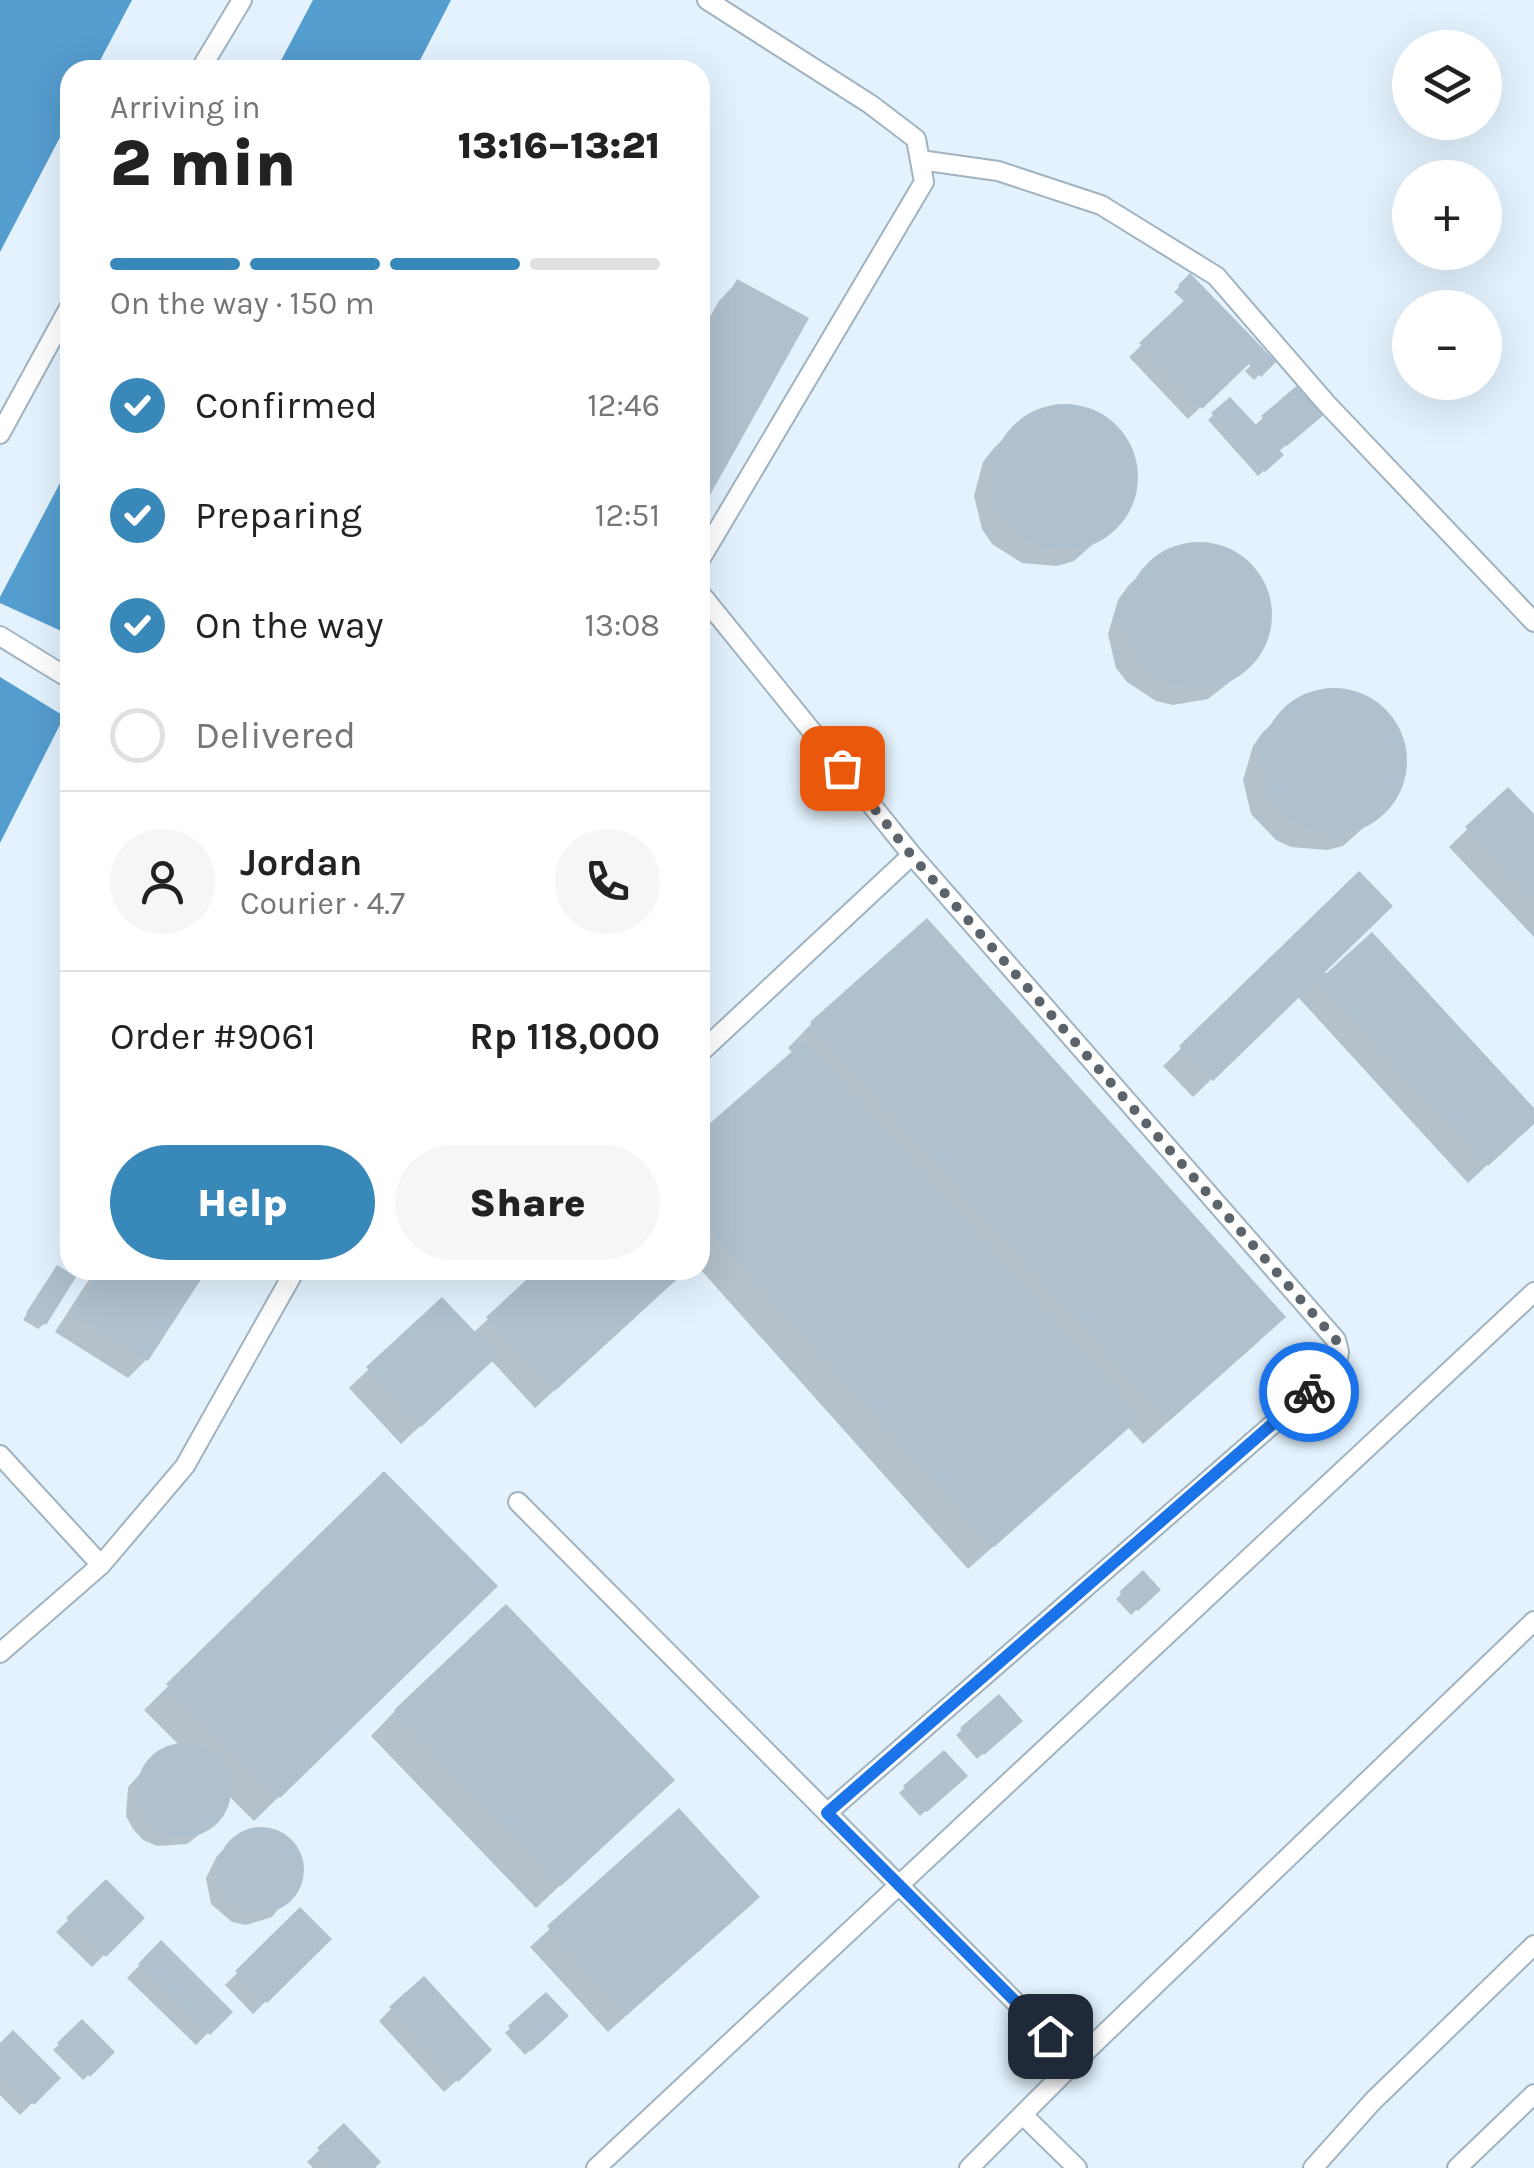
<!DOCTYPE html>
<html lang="en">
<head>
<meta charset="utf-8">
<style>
	:root { --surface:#fff; --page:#f6f6f6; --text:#222; --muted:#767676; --line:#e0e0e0; --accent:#3988ba }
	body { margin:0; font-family:Karla,sans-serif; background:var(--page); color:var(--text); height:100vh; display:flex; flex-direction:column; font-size:38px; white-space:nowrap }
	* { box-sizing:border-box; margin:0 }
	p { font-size:32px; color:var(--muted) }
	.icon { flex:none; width:55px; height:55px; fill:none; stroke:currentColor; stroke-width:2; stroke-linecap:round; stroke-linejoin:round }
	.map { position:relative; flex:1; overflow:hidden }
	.drawer { position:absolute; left:60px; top:60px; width:650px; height:1220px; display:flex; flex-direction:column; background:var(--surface); border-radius:30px; box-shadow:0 10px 40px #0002 }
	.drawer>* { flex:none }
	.tools { position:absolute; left:1392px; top:30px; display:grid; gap:20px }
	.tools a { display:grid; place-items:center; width:110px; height:110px; border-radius:50%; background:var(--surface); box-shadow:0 10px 40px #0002; font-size:50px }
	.pin { position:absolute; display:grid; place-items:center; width:85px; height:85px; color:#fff; margin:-42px; border-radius:20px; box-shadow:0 5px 15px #0006 }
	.courier { position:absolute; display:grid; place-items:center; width:100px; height:100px; margin:-50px; border:8px solid #1a73e8; border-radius:50%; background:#fff; color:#222; box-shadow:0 2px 12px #0007 }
	.overview em { font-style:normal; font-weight:800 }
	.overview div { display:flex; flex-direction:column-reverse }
	.overview { display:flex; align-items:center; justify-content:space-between; height:170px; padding:0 50px }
	h1 { font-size:65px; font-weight:800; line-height:75px }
	.bar { display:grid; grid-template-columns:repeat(4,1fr); gap:15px 10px; align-content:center; height:120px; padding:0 50px }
	.bar i { height:12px; border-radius:8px; background:var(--line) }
	.bar .selected { background:var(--accent) }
	.bar p { grid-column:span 4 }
	.line { display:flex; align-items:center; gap:25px; padding:0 50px; border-top:2px solid var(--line) }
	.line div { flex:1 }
	.round { display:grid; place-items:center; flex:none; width:105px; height:105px; border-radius:52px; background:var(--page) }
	ol { padding:0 50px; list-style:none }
	li { display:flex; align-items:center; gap:30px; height:110px }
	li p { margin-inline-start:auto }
	li .icon { padding:10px; border-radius:50%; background:var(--accent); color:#fff; stroke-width:4 }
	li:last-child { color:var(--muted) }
	li i { width:55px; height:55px; border:5px solid var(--line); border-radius:50% }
	.primary-button { display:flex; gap:20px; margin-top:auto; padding:20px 50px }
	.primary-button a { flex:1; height:115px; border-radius:60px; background:var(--accent); color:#fff; font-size:40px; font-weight:800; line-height:115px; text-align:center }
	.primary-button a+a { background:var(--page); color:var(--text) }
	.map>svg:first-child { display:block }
	.water { fill:#549dcf }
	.pier { fill:#e3f2fd }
	.shadow { fill:#0003 }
	.building { fill:#afc1cf }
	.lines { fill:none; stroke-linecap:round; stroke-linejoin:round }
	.lane-casing { stroke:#a1b3c0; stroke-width:22 }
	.lane { stroke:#fff; stroke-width:18 }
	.done { stroke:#5a646a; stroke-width:10; stroke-dasharray:0 18 }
	.route { stroke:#1a73e8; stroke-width:12 }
</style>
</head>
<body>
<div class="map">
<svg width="1534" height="2168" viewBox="0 0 1534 2168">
	<rect width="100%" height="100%" fill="#e3f2fd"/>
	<!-- water -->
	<path class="water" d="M 0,0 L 451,0 L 415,70 L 70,70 L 70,705 L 0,843 Z"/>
	<!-- pier -->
	<path class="pier" d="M 132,0 L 313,0 L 276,70 L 95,70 Z
		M 70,118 L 70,464 L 0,597 L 0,252 Z
		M 0,603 L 70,635 L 70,705 L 64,716 L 0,677 Z"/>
	<!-- shadow -->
	<path class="shadow" d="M 1190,276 L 1273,362 L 1254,380 L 1245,371 L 1260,356 L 1257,353 L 1188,419 L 1129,357 L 1186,303 L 1174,292 Z
		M 737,282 L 700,507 L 700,334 L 719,301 Z
		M 1299,386 L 1311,425 L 1278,452 L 1281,455 L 1258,476 L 1208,420 L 1230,400 L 1254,426 Z
		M 1062,407 L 1096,414 L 1111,424 L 1131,452 L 1135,469 L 1130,504 L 1121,519 L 1074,561 L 1057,566 L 1022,563 L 992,544 L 982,529 L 974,496 L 983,462 L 994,448 L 1014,428 L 1044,410 Z
		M 1196,545 L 1213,546 L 1245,562 L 1257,575 L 1269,607 L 1269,625 L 1256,657 L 1236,677 L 1208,699 L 1173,705 L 1156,701 L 1127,682 L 1116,668 L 1108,634 L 1118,600 L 1128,586 L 1148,566 L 1179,547 Z
		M 1331,691 L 1348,692 L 1380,708 L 1392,721 L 1404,753 L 1404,771 L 1391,803 L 1343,846 L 1327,850 L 1291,847 L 1276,840 L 1251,814 L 1243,780 L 1253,746 L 1263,732 L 1283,713 L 1314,694 Z
		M 1508,790 L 1534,818 L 1534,937 L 1449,847 Z
		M 1359,875 L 1323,971 L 1534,1112 L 1534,1121 L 1468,1183 L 1297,996 L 1193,1097 L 1163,1066 Z
		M 812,1023 L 1258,1342 L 1143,1444 L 1128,1427 L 968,1569 L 700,1269 L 700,1136 L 793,1053 L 788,1048 Z
		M 95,1270 L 204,1270 L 146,1360 L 128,1378 L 55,1332 Z
		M 541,1270 L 685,1270 L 535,1408 L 491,1360 L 401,1444 L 349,1388 L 442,1300 L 473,1333 Z
		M 52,1273 L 44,1324 L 38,1329 L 23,1320 Z
		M 384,1474 L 494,1586 L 254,1821 L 229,1796 L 214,1823 L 187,1844 L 157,1846 L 143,1840 L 133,1829 L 126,1816 L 128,1787 L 160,1752 L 181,1747 L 144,1710 Z
		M 1143,1574 L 1157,1590 L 1131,1615 L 1116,1599 Z
		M 999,1697 L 1020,1721 L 977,1759 L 956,1735 Z
		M 395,1711 L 647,1804 L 536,1908 L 371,1736 Z
		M 944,1753 L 964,1776 L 920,1816 L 899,1793 Z
		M 679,1811 L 738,1915 L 608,2032 L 530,1947 Z
		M 265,1830 L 290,1842 L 297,1853 L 301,1880 L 272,1917 L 246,1925 L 232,1922 L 211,1904 L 206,1878 L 217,1856 L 230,1843 L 240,1835 Z
		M 106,1883 L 141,1918 L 92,1967 L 56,1932 Z
		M 300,1911 L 328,1939 L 253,2014 L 225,1985 Z
		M 161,1944 L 229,2012 L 196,2045 L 127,1978 Z
		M 546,1995 L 566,2016 L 525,2055 L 505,2033 Z
		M 391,2009 L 477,2062 L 444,2092 L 379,2021 Z
		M 82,2023 L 112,2052 L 83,2080 L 53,2050 Z
		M 0,2047 L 57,2078 L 20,2115 L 0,2095 Z
		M 343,2127 L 372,2168 L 313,2168 L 307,2162 Z"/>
	<!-- building -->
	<path class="building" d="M 1190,273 L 1276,362 L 1261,377 L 1249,364 L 1202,409 L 1139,343 L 1189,296 L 1178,285 Z
		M 737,279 L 809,318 L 700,513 L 700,344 Z
		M 1300,383 L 1326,413 L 1287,446 L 1261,416 Z
		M 1230,397 L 1284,455 L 1265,472 L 1211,413 Z
		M992 477a73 73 0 1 1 146 0a73 73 0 1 1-146 0Z
		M1126 615a73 73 0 1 1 146 0a73 73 0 1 1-146 0Z
		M1261 761a73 73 0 1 1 146 0a73 73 0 1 1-146 0Z
		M 1508,787 L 1534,814 L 1534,899 L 1465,827 Z
		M 1359,871 L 1393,906 L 1213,1081 L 1179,1046 Z
		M 927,918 L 1286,1317 L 1169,1421 L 810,1022 Z
		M 1372,932 L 1534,1108 L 1534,1124 L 1488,1166 L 1318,981 Z
		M 804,1041 L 1140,1418 L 994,1547 L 700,1218 L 700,1132 Z
		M 57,1265 L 76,1277 L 46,1325 L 26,1313 Z
		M 100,1270 L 207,1270 L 148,1361 L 72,1313 Z
		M 537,1270 L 687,1270 L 555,1391 L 486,1317 Z
		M 442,1297 L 498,1356 L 421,1427 L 366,1367 Z
		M 384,1471 L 498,1586 L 280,1798 L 166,1684 Z
		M 1143,1570 L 1161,1590 L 1138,1611 L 1119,1592 Z
		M 506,1604 L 675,1780 L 561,1886 L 394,1710 Z
		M 999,1694 L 1023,1721 L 984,1755 L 960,1728 Z
		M137 1790a47 47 0 1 1 94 0a47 47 0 1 1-94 0Z
		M 944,1750 L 968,1776 L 927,1812 L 903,1786 Z
		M 679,1808 L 760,1897 L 627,2015 L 547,1926 Z
		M218 1870a43 43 0 1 1 86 0a43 43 0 1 1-86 0Z
		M 106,1879 L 145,1918 L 106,1957 L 66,1918 Z
		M 300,1907 L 332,1939 L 267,2003 L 235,1971 Z
		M 161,1940 L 233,2012 L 210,2035 L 138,1964 Z
		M 424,1976 L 492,2050 L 458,2082 L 389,2007 Z
		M 546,1992 L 569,2016 L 531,2051 L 508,2026 Z
		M 82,2019 L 115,2052 L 90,2077 L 57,2043 Z
		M 13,2030 L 61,2078 L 34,2105 L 0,2071 L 0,2043 Z
		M 344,2123 L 381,2162 L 375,2168 L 336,2168 L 317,2148 Z"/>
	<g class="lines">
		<!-- lane casing -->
		<g class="lane-casing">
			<path id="lane" d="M 200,70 L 242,0
				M 920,160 L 998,171 L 1101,205 L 1216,276 L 1326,403 L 1534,622
				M 0,434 L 70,306
				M 700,560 L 924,182 L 916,139 L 870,104 L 707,0
				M 700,593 L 912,855 L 1336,1340 L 1339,1352 L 1336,1369 L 827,1813
				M 0,636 L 70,679
				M 700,1053 L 912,855
				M 0,1455 L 101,1565
				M 518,1502 L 1075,2062
				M 0,1653 L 101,1565 L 185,1466 L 295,1270
				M 1024,2116 L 1077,2168
				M 596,2168 L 1534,1292
				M 969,2168 L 1075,2062 L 1534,1621
				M 1313,2168 L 1373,2101 L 1534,1945
				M 1457,2168 L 1534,2094"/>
		</g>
		<!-- lane -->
		<use href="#lane" class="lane"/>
	</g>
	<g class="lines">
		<!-- done -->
		<path class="done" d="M 842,768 L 912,856 L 1336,1340 C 1342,1367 1328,1375 1309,1392"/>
		<!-- route -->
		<path class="route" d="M 1050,2036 L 827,1813 L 1309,1392"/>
	</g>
</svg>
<div class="tools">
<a><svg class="icon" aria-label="layers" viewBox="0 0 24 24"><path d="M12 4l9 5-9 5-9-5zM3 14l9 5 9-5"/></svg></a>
<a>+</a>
<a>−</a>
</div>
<div class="pin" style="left:842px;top:768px;background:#ea580c"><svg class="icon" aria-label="bag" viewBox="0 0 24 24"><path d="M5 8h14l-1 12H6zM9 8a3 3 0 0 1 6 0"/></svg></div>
<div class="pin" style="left:1050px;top:2036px;background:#1f2937"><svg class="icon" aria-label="home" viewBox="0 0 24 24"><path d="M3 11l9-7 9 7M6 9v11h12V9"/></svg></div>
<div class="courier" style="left:1309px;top:1392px"><svg class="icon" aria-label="bike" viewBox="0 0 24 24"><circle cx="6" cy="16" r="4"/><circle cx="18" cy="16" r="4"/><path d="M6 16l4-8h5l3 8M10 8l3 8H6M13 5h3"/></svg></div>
<section class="drawer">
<div class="overview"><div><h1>2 min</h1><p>Arriving in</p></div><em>13:16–13:21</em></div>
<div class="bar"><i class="selected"></i><i class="selected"></i><i class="selected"></i><i></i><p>On the way · 150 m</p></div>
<ol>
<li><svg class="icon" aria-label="check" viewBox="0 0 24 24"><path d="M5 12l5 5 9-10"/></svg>Confirmed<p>12:46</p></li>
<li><svg class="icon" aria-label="check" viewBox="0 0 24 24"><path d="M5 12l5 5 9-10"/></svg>Preparing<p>12:51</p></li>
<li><svg class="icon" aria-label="check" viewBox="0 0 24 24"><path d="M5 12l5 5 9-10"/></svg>On the way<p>13:08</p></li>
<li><i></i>Delivered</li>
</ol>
<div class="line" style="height:180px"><a class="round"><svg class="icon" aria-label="person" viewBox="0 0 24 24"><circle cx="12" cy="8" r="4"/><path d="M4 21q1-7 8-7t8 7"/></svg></a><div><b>Jordan</b><p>Courier · 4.7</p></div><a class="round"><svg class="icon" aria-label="phone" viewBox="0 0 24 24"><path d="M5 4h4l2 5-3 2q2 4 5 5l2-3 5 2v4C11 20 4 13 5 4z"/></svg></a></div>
<div class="line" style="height:130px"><div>Order #9061</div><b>Rp 118,000</b></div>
<div class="primary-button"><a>Help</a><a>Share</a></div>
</section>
</div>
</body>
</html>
